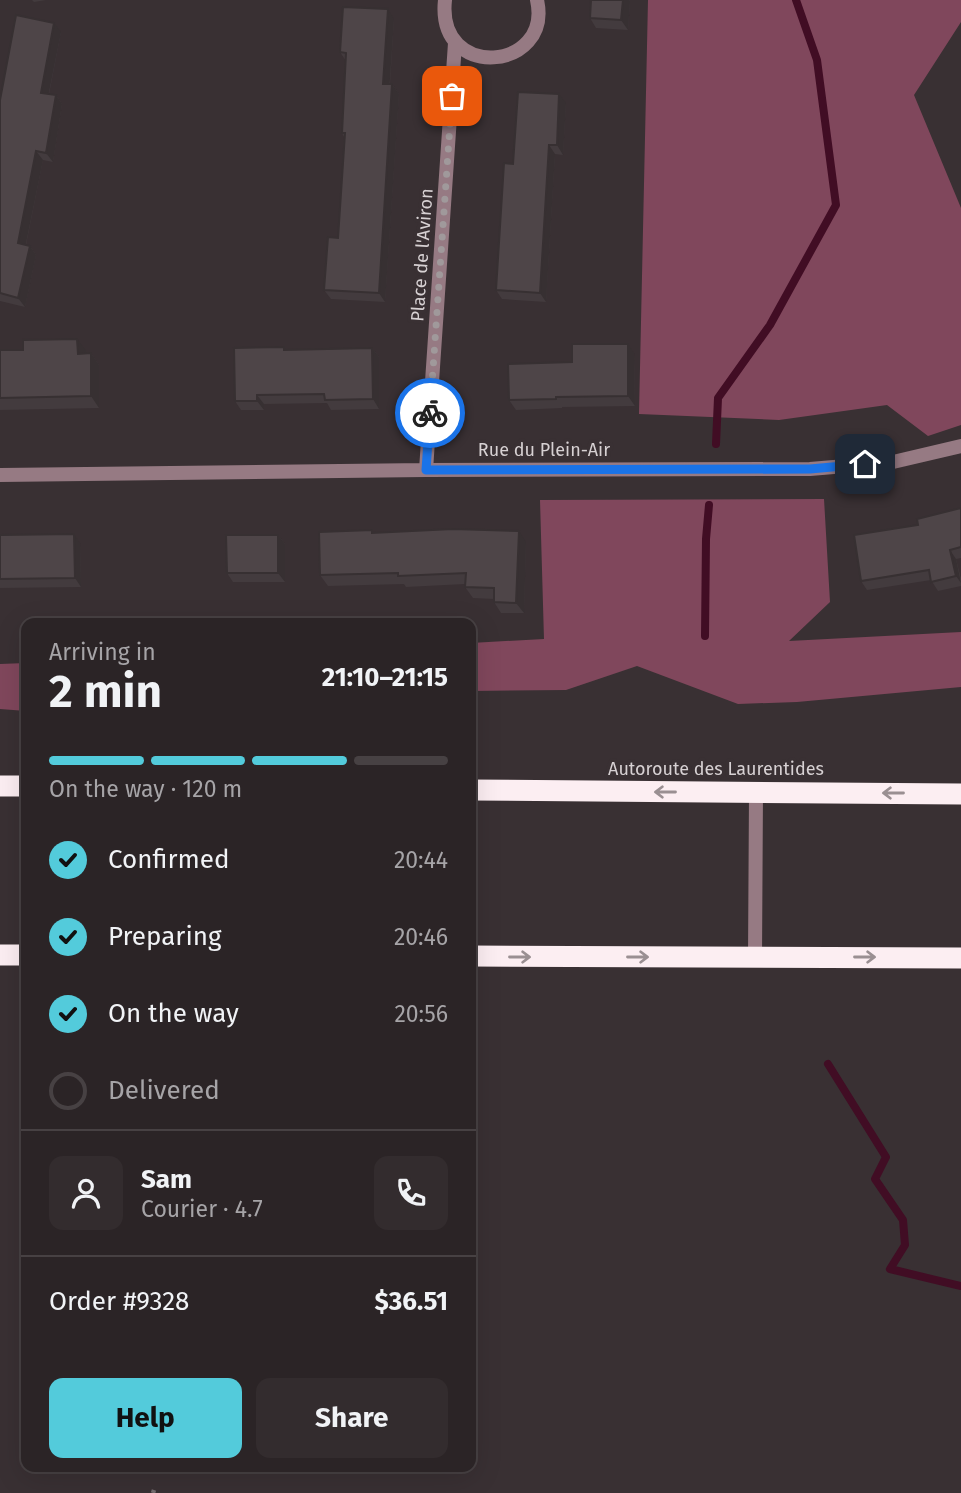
<!DOCTYPE html>
<html lang="en">
<head>
<meta charset="utf-8">
<style>
	:root { --surface:#2b2426; --page:#332c2e; --text:#f1f3f6; --muted:#a6a4a7; --line:#474143; --accent:#53cbdb }
	body { margin:0; font-family:"Fira Sans",sans-serif; background:var(--page); color:var(--text); height:100vh; display:flex; flex-direction:column; font-size:26px; white-space:nowrap }
	* { box-sizing:border-box; margin:0 }
	p { font-size:23px; color:var(--muted) }
	.icon { flex:none; width:38px; height:38px; fill:none; stroke:currentColor; stroke-width:2; stroke-linecap:round; stroke-linejoin:round }
	.map { position:relative; flex:1; overflow:hidden }
	.details { position:absolute; left:21px; top:618px; width:455px; height:854px; display:flex; flex-direction:column; background:var(--surface); border-radius:14px; box-shadow:0 7px 28px #0002,0 0 0 2px var(--line) }
	.details>* { flex:none }
	.pin { position:absolute; display:grid; place-items:center; width:60px; height:60px; color:#fff; margin:-30px; border-radius:14px; box-shadow:0 4px 10px #0006 }
	.courier { position:absolute; display:grid; place-items:center; width:70px; height:70px; margin:-35px; border:5px solid #1a73e8; border-radius:50%; background:#fff; color:#222; box-shadow:0 2px 9px #0007 }
	.overview em { font-style:normal; font-weight:700 }
	.overview div { display:flex; flex-direction:column-reverse }
	.overview { display:flex; align-items:center; justify-content:space-between; height:119px; padding:0 28px }
	h1 { font-size:46px; font-weight:700; line-height:52px }
	.bar { display:grid; grid-template-columns:repeat(4,1fr); gap:10px 7px; align-content:center; height:84px; padding:0 28px }
	.bar i { height:9px; border-radius:5px; background:var(--line) }
	.bar .selected { background:var(--accent) }
	.bar p { grid-column:span 4 }
	.line { display:flex; align-items:center; gap:18px; padding:0 28px; border-top:2px solid var(--line) }
	.line div { flex:1 }
	.round { display:grid; place-items:center; flex:none; width:74px; height:74px; border-radius:14px; background:var(--page) }
	ol { padding:0 28px; list-style:none }
	li { display:flex; align-items:center; gap:21px; height:77px }
	li p { margin-inline-start:auto }
	li .icon { padding:7px; border-radius:50%; background:var(--accent); color:#111; stroke-width:4 }
	li:last-child { color:var(--muted) }
	li i { width:38px; height:38px; border:4px solid var(--line); border-radius:50% }
	.action { display:flex; gap:14px; margin-top:auto; padding:14px 28px }
	.action a { flex:1; height:80px; border-radius:14px; background:var(--accent); color:#111; font-size:28px; font-weight:700; line-height:80px; text-align:center }
	.action a+a { background:var(--page); color:var(--text) }
	.map>svg:first-child { display:block }
	.green { fill:#80475c }
	.lines { fill:none; stroke-linecap:round; stroke-linejoin:round }
	.stream { stroke:#410d24; stroke-width:8 }
	.path { stroke:#756d6f; stroke-width:4.5; stroke-dasharray:3.5 5; stroke-linecap:butt }
	.service { stroke:#967a83; stroke-width:14 }
	.minor { stroke:#967a83; stroke-width:14 }
	.motorway { stroke:#fceef2; stroke-width:21 }
	.wall { fill:#433b3e }
	.shaded-wall { fill:#373032 }
	.building { fill:#4e4548; stroke:#373032; stroke-width:2 }
	.oneway { stroke:#9a8f92 }
	.done { stroke:#a0999b; stroke-width:7; stroke-dasharray:0 12.6 }
	.route { stroke:#1a73e8; stroke-width:9 }
	.labels { text-anchor:middle; stroke-width:7; stroke-linejoin:round; paint-order:stroke }
	.street-label { font-size:18px; fill:#d7d1d3; stroke:#393033 }
</style>
</head>
<body>
<div class="map">
<svg width="961" height="1493" viewBox="0 0 961 1493">
	<rect width="100%" height="100%" fill="#393033"/>
	<!-- green -->
	<path class="green" d="M 648,0 L 961,0 L 961,22 L 914,95 L 961,208 L 961,425 L 928,436 L 887,405 L 779,420 L 639,414 Z
		M 824,499 L 830,602 L 789,641 L 961,632 L 961,687 L 797,702 L 738,704 L 637,666 L 566,690 L 471,691 L 471,643 L 544,639 L 540,500 Z
		M 26,663 L 26,711 L 0,709 L 0,664 Z"/>
	<g class="lines">
		<!-- stream -->
		<path class="stream" d="M 716,444 L 718,398 L 770,325 L 836,205 L 817,60 L 796,0
			M 705,636 L 706,539 L 709,505
			M 828,1064 L 886,1157 L 875,1179 L 903,1220 L 905,1245 L 890,1269 L 961,1286"/>
		<!-- path -->
		<path class="path" d="M 153,1493 L 154,1490"/>
		<!-- service -->
		<path class="service" d="M 755,957 L 756,792"/>
		<!-- minor -->
		<path class="minor" d="M 445,0 C 436,82 553,71 537,0
			M 426,470 L 455,43
			M 0,475 L 426,470 L 810,469 L 893,462 L 961,446"/>
		<!-- motorway -->
		<path class="motorway" d="M 0,786 L 26,786
			M 471,790 L 961,794
			M 0,955 L 26,955
			M 471,956 L 961,958"/>
	</g>
	<!-- wall -->
	<path class="wall" d="M 32,0 L 46,0 L 34,2 Z
		M 591,0 L 629,0 L 630,1 L 628,30 L 596,28 L 590,18 Z
		M 394,19 L 390,84 L 392,84 L 399,94 L 385,302 L 331,299 L 324,290 L 338,238 L 344,137 L 342,133 L 346,61 L 340,52 Z
		M 61,32 L 49,94 L 56,95 L 62,104 L 53,162 L 43,160 L 26,245 L 30,246 L 36,255 L 25,307 L 0,301 L 0,100 Z
		M 566,103 L 563,155 L 555,154 L 546,302 L 502,299 L 496,290 L 513,164 Z
		M 284,347 L 286,350 L 372,348 L 379,357 L 379,409 L 331,410 L 327,403 L 264,404 L 264,410 L 241,410 L 235,401 Z
		M 0,350 L 86,351 L 86,354 L 91,353 L 99,365 L 99,408 L 0,410 Z
		M 634,353 L 635,406 L 562,407 L 562,408 L 516,410 L 509,400 Z
		M 961,508 L 961,558 L 956,559 L 961,579 L 961,586 L 938,591 L 931,580 L 867,590 L 861,581 L 918,525 Z
		M 372,530 L 374,533 L 526,542 L 524,613 L 501,613 L 494,602 L 494,599 L 473,598 L 465,587 L 465,584 L 406,587 L 404,584 L 328,586 L 320,575 Z
		M 0,535 L 80,543 L 81,587 L 0,588 Z
		M 278,535 L 285,544 L 285,582 L 233,582 L 227,573 Z"/>
	<!-- shaded-wall -->
	<path class="shaded-wall" d="M 623,0 L 629,0 L 630,1 L 628,30 L 621,20 Z
		M 388,9 L 394,19 L 389,93 L 383,84 Z
		M 54,23 L 61,32 L 47,102 L 41,93 Z
		M 392,84 L 399,94 L 385,302 L 379,293 Z
		M 559,94 L 566,103 L 563,155 L 557,145 Z
		M 56,95 L 62,104 L 53,162 L 46,153 Z
		M 549,145 L 555,154 L 546,302 L 540,293 Z
		M 36,151 L 43,160 L 24,253 L 18,243 Z
		M 30,246 L 36,255 L 25,307 L 18,298 Z
		M 77,339 L 86,351 L 86,365 L 78,354 Z
		M 628,344 L 634,353 L 635,406 L 628,396 Z
		M 372,348 L 379,357 L 379,409 L 373,399 Z
		M 91,353 L 99,365 L 99,408 L 91,396 Z
		M 257,395 L 264,404 L 264,410 L 257,401 Z
		M 519,531 L 526,542 L 524,613 L 516,603 Z
		M 74,534 L 80,543 L 81,587 L 75,578 Z
		M 278,535 L 285,544 L 285,582 L 278,573 Z
		M 950,550 L 956,559 L 961,583 L 956,576 Z"/>
	<!-- building -->
	<path class="building" d="M 591,0 L 623,0 L 621,20 L 590,18 Z
		M 343,7 L 388,9 L 383,84 L 392,84 L 379,293 L 324,290 L 328,237 L 338,238 L 345,133 L 342,133 L 346,53 L 340,52 Z
		M 16,15 L 54,23 L 41,93 L 56,95 L 46,153 L 36,151 L 18,243 L 30,246 L 18,298 L 0,293 L 0,100 Z
		M 518,92 L 559,94 L 557,145 L 549,145 L 540,293 L 496,290 L 504,163 L 513,164 Z
		M 77,339 L 78,354 L 91,353 L 91,396 L 0,398 L 0,350 L 23,350 L 23,340 Z
		M 572,344 L 628,344 L 628,396 L 556,397 L 556,399 L 509,400 L 508,364 L 572,362 Z
		M 284,347 L 284,350 L 372,348 L 373,399 L 325,400 L 324,394 L 257,395 L 257,401 L 235,401 L 234,348 Z
		M 961,508 L 961,547 L 950,550 L 956,576 L 931,582 L 929,570 L 861,581 L 854,535 L 918,525 L 917,519 Z
		M 453,529 L 519,531 L 516,603 L 494,602 L 494,588 L 465,587 L 466,573 L 398,576 L 398,573 L 320,575 L 319,532 L 372,530 L 372,533 Z
		M 74,534 L 75,578 L 0,579 L 0,535 Z
		M 226,535 L 278,535 L 278,573 L 227,573 Z"/>
	<!-- one-way arrows -->
	<defs><path id="oneway-shaft" d="M-6 0H5M1.5-3L5.5 0L1.5 3" fill="none" stroke-width="1.6" stroke-linecap="round" stroke-linejoin="round" transform="scale(1.75)"/></defs>
	<g class="oneway">
		<use href="#oneway-shaft" transform="translate(665 792) rotate(-180)"/>
		<use href="#oneway-shaft" transform="translate(893 793) rotate(-180)"/>
		<use href="#oneway-shaft" transform="translate(520 957)"/>
		<use href="#oneway-shaft" transform="translate(638 957)"/>
		<use href="#oneway-shaft" transform="translate(865 957)"/>
	</g>
	<g class="lines">
		<!-- done -->
		<path class="done" d="M 430,413 L 452,96"/>
		<!-- route -->
		<path class="route" d="M 430,413 L 426,470 L 810,469 L 865,464"/>
	</g>
	<g class="labels">
		<!-- street labels -->
		<g class="street-label">
			<text transform="translate(422 255) rotate(-86)" y="6">Place de l'Aviron</text>
			<text x="544" y="456">Rue du Plein-Air</text>
			<text x="716" y="775">Autoroute des Laurentides</text>
		</g>
	</g>
</svg>
<div class="pin" style="left:452px;top:96px;background:#ea580c"><svg class="icon" aria-label="bag" viewBox="0 0 24 24"><path d="M5 8h14l-1 12H6zM9 8a3 3 0 0 1 6 0"/></svg></div>
<div class="pin" style="left:865px;top:464px;background:#1f2937"><svg class="icon" aria-label="home" viewBox="0 0 24 24"><path d="M3 11l9-7 9 7M6 9v11h12V9"/></svg></div>
<div class="courier" style="left:430px;top:413px"><svg class="icon" aria-label="bike" viewBox="0 0 24 24"><circle cx="6" cy="16" r="4"/><circle cx="18" cy="16" r="4"/><path d="M6 16l4-8h5l3 8M10 8l3 8H6M13 5h3"/></svg></div>
<section class="details">
<div class="overview"><div><h1>2 min</h1><p>Arriving in</p></div><em>21:10–21:15</em></div>
<div class="bar"><i class="selected"></i><i class="selected"></i><i class="selected"></i><i></i><p>On the way · 120 m</p></div>
<ol>
<li><svg class="icon" aria-label="check" viewBox="0 0 24 24"><path d="M5 12l5 5 9-10"/></svg>Confirmed<p>20:44</p></li>
<li><svg class="icon" aria-label="check" viewBox="0 0 24 24"><path d="M5 12l5 5 9-10"/></svg>Preparing<p>20:46</p></li>
<li><svg class="icon" aria-label="check" viewBox="0 0 24 24"><path d="M5 12l5 5 9-10"/></svg>On the way<p>20:56</p></li>
<li><i></i>Delivered</li>
</ol>
<div class="line" style="height:126px"><a class="round"><svg class="icon" aria-label="person" viewBox="0 0 24 24"><circle cx="12" cy="8" r="4"/><path d="M4 21q1-7 8-7t8 7"/></svg></a><div><b>Sam</b><p>Courier · 4.7</p></div><a class="round"><svg class="icon" aria-label="phone" viewBox="0 0 24 24"><path d="M5 4h4l2 5-3 2q2 4 5 5l2-3 5 2v4C11 20 4 13 5 4z"/></svg></a></div>
<div class="line" style="height:91px"><div>Order #9328</div><b>$36.51</b></div>
<div class="action"><a>Help</a><a>Share</a></div>
</section>
</div>
</body>
</html>
